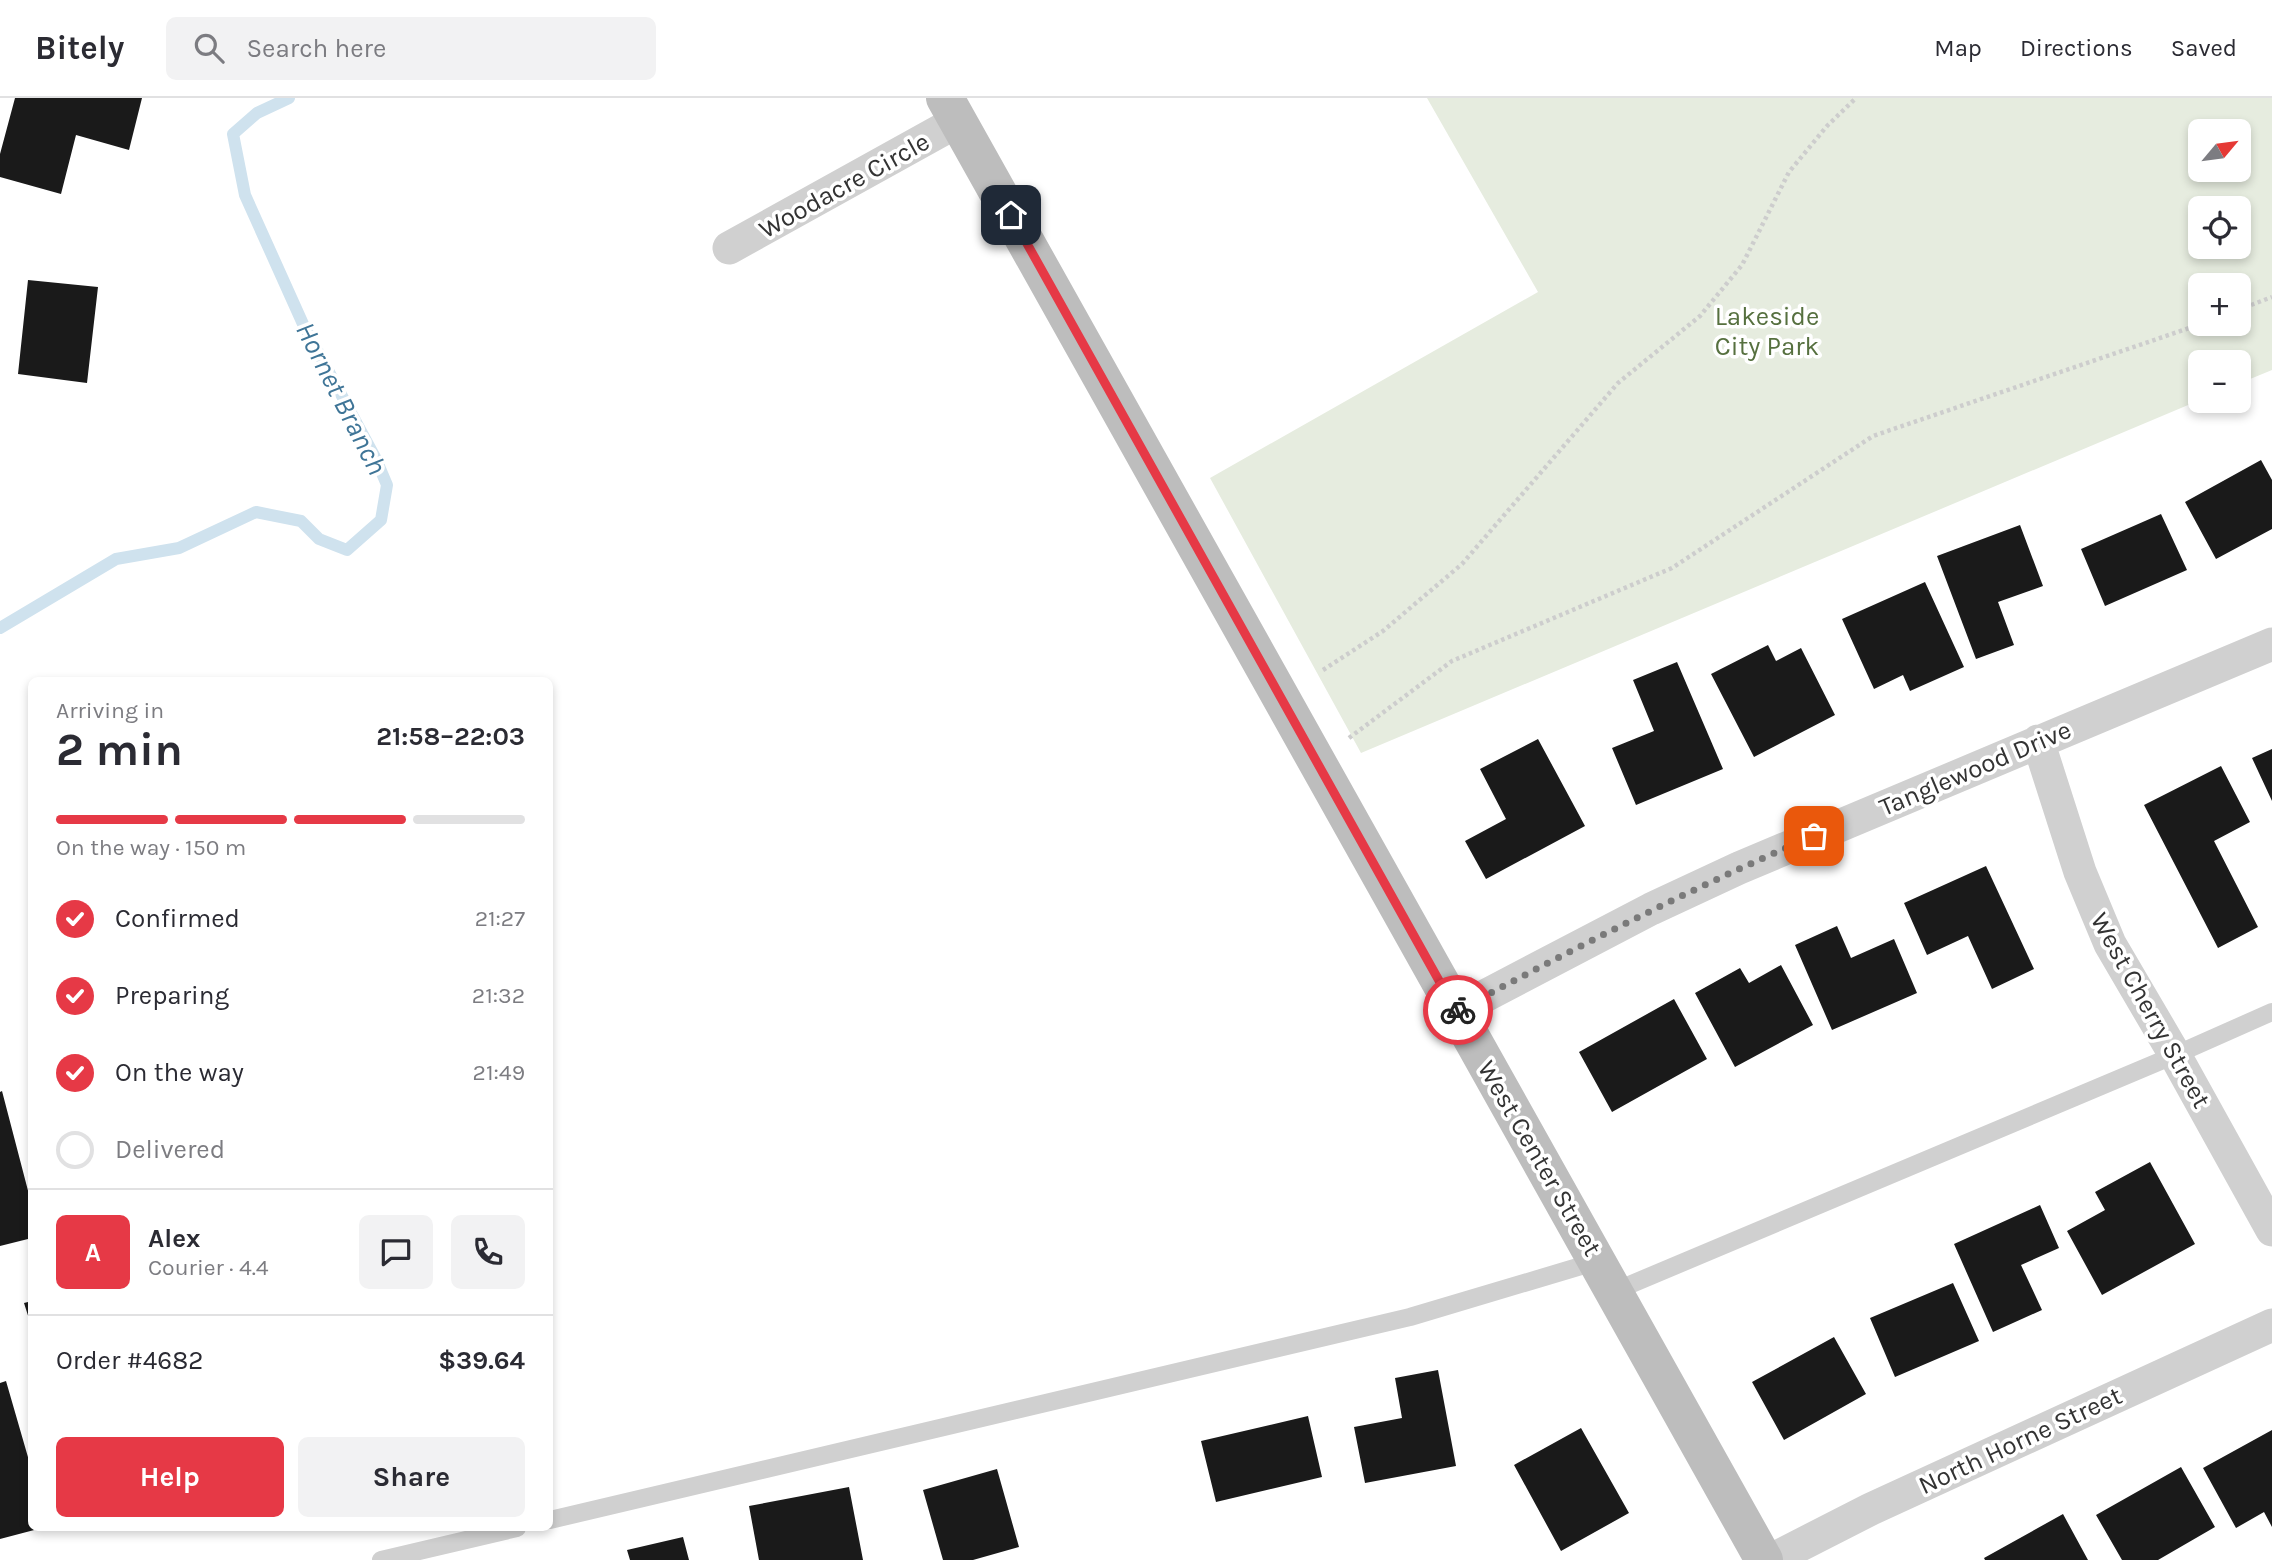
<!DOCTYPE html>
<html lang="en">
<head>
<meta charset="utf-8">
<style>
	:root { --surface:#fff; --page:#f2f2f3; --text:#2b2b33; --muted:#7c7c81; --line:#e1e1e2; --accent:#e63946 }
	body { margin:0; font-family:Karla,sans-serif; background:var(--page); color:var(--text); height:100vh; display:flex; flex-direction:column; font-size:26px; white-space:nowrap }
	* { box-sizing:border-box; margin:0 }
	p { font-size:23px; color:var(--muted) }
	.icon { flex:none; width:38px; height:38px; fill:none; stroke:currentColor; stroke-width:2; stroke-linecap:round; stroke-linejoin:round }
	.map { position:relative; flex:1; overflow:hidden }
	.drawer { position:absolute; left:28px; top:579px; width:525px; height:854px; display:flex; flex-direction:column; background:var(--surface); border-radius:10px; box-shadow:0 4px 10px #0003 }
	.drawer>* { flex:none }
	.needle { width:46px; rotate:61deg }
	.tools { position:absolute; left:2188px; top:21px; display:grid; gap:14px }
	.tools a { display:grid; place-items:center; width:63px; height:63px; border-radius:10px; background:var(--surface); box-shadow:0 4px 10px #0003; font-size:35px }
	.pin { position:absolute; display:grid; place-items:center; width:60px; height:60px; color:#fff; margin:-30px; border-radius:14px; box-shadow:0 4px 10px #0006 }
	.courier { position:absolute; display:grid; place-items:center; width:70px; height:70px; margin:-35px; border:5px solid #e63946; border-radius:50%; background:#fff; color:#222; box-shadow:0 2px 9px #0007 }
	.overview em { font-style:normal; font-weight:700 }
	.overview div { display:flex; flex-direction:column-reverse }
	.overview { display:flex; align-items:center; justify-content:space-between; height:119px; padding:0 28px }
	h1 { font-size:46px; font-weight:700; line-height:52px }
	.bar { display:grid; grid-template-columns:repeat(4,1fr); gap:10px 7px; align-content:center; height:84px; padding:0 28px }
	.bar i { height:9px; border-radius:5px; background:var(--line) }
	.bar .active { background:var(--accent) }
	.bar p { grid-column:span 4 }
	.line { display:flex; align-items:center; gap:18px; padding:0 28px; border-top:2px solid var(--line) }
	.line div { flex:1 }
	.round { display:grid; place-items:center; flex:none; width:74px; height:74px; border-radius:10px; background:var(--page) }
	ol { padding:0 28px; list-style:none }
	li { display:flex; align-items:center; gap:21px; height:77px }
	li p { margin-inline-start:auto }
	li .icon { padding:7px; border-radius:50%; background:var(--accent); color:#fff; stroke-width:4 }
	li:last-child { color:var(--muted) }
	li i { width:38px; height:38px; border:4px solid var(--line); border-radius:50% }
	.cta { display:flex; gap:14px; margin-top:auto; padding:14px 28px }
	.cta a { flex:1; height:80px; border-radius:10px; background:var(--accent); color:#fff; font-size:28px; font-weight:700; line-height:80px; text-align:center }
	.cta a+a { background:var(--page); color:var(--text) }
	header { display:flex; align-items:center; gap:42px; box-sizing:border-box; height:98px; padding:0 35px; background:var(--surface); border-bottom:2px solid var(--line) }
	header strong { font-size:33px }
	nav { display:flex; gap:38px; margin-inline-start:auto; font-size:24px }
	.search { width:490px; height:63px; background:var(--page); display:flex; align-items:center; gap:18px; box-sizing:border-box; padding:0 24px; border-radius:10px; color:var(--muted); font-size:26px }
	.map>svg:first-child { display:block }
	.green { fill:#e6ecdf; fill-rule:evenodd }
	.lines { fill:none; stroke-linecap:round; stroke-linejoin:round }
	.stream { stroke:#cfe2ee; stroke-width:12 }
	.building { fill:#1a1a1a }
	.path { stroke:#cdcdcd; stroke-width:4.5; stroke-dasharray:3.5 3.5; stroke-linecap:butt }
	.lane { stroke:#d0d0d0; stroke-width:18 }
	.street { stroke:#d0d0d0; stroke-width:33 }
	.secondary { stroke:#bdbdbd; stroke-width:38 }
	.done { stroke:#7a7a7a; stroke-width:7; stroke-dasharray:0 12.6 }
	.route { stroke:#e63946; stroke-width:9 }
	.labels { text-anchor:middle; stroke-width:7; stroke-linejoin:round; paint-order:stroke }
	.street-label { font-size:26px; fill:#333; stroke:#fff }
	.park-label { font-size:26px; fill:#56703f; stroke:#fff }
	.water-label { font-size:28px; font-style:italic; fill:#3f7597; stroke:#fff }
</style>
</head>
<body>
<header>
<strong>Bitely</strong>
<div class="search"><svg class="icon" aria-label="search" viewBox="0 0 24 24"><circle cx="10" cy="10" r="6"/><path d="M15 15l6 6"/></svg>Search here</div>
<nav><a>Map</a><a>Directions</a><a>Saved</a></nav>
</header>
<div class="map">
<svg width="2272" height="1462" viewBox="0 0 2272 1462">
	<rect width="100%" height="100%" fill="#fff"/>
	<!-- green -->
	<path class="green" d="M 1427,0 L 2272,0 L 2272,272 L 2238,286 L 2238,264 L 2200,264 L 2200,302 L 1361,655 L 1210,380 L 1538,194 ZM 2200,33 L 2238,33 L 2238,72 L 2200,72 ZM 2200,110 L 2238,110 L 2238,149 L 2200,149 ZM 2200,187 L 2238,187 L 2238,226 L 2200,226 Z"/>
	<g class="lines">
		<!-- stream -->
		<path class="stream" d="M 0,530 L 116,461 L 179,450 L 256,414 L 301,423 L 319,441 L 347,452 L 381,422 L 387,387 L 376,361 L 303,226 L 245,97 L 233,36 L 257,15 L 289,0"/>
	</g>
	<!-- building -->
	<path class="building" d="M 15,0 L 142,0 L 129,52 L 76,37 L 61,96 L 0,79 L 0,56 Z
		M 28,182 L 98,189 L 87,285 L 18,276 Z
		M 2261,362 L 2272,382 L 2272,431 L 2216,461 L 2185,404 Z
		M 2161,416 L 2187,472 L 2105,508 L 2081,451 Z
		M 2020,427 L 2043,488 L 1998,504 L 2014,547 L 1976,561 L 1937,458 Z
		M 1925,484 L 1964,569 L 1910,593 L 1903,577 L 1874,591 L 1842,521 Z
		M 1768,547 L 1776,563 L 1801,550 L 1835,617 L 1754,659 L 1711,576 Z
		M 1677,564 L 1723,671 L 1636,707 L 1612,650 L 1654,633 L 1633,582 Z
		M 1538,641 L 1585,728 L 1486,781 L 1465,743 L 1506,721 L 1480,671 Z
		M 2272,651 L 2272,703 L 2252,660 Z
		M 2221,668 L 2250,724 L 2214,743 L 2258,829 L 2218,850 L 2144,707 Z
		M 1986,768 L 2034,871 L 1992,891 L 1968,838 L 1927,857 L 1904,805 Z
		M 1837,828 L 1851,860 L 1894,841 L 1917,895 L 1832,932 L 1795,847 Z
		M 1781,867 L 1813,927 L 1735,969 L 1695,895 L 1740,870 L 1749,885 Z
		M 1674,901 L 1707,961 L 1612,1014 L 1579,954 Z
		M 2,993 L 32,1108 L 32,1140 L 0,1148 L 0,994 Z
		M 2150,1064 L 2195,1146 L 2102,1197 L 2067,1133 L 2105,1112 L 2095,1094 Z
		M 2040,1107 L 2059,1150 L 2021,1167 L 2042,1212 L 1993,1234 L 1954,1146 Z
		M 1953,1185 L 1979,1243 L 1895,1279 L 1870,1220 Z
		M 32,1203 L 32,1227 L 31,1227 L 24,1205 Z
		M 1834,1239 L 1866,1296 L 1784,1342 L 1752,1284 Z
		M 1438,1272 L 1456,1368 L 1365,1385 L 1354,1329 L 1402,1320 L 1395,1280 Z
		M 6,1283 L 32,1373 L 32,1430 L 38,1431 L 0,1441 L 0,1285 Z
		M 1308,1318 L 1322,1379 L 1216,1404 L 1201,1343 Z
		M 1581,1330 L 1629,1415 L 1561,1453 L 1514,1367 Z
		M 2272,1332 L 2272,1429 L 2264,1414 L 2236,1430 L 2203,1370 Z
		M 2181,1369 L 2215,1429 L 2158,1462 L 2122,1462 L 2096,1417 Z
		M 997,1371 L 1019,1449 L 973,1462 L 943,1462 L 923,1392 Z
		M 849,1389 L 863,1462 L 759,1462 L 749,1408 Z
		M 2063,1416 L 2088,1462 L 1985,1462 L 1984,1460 Z
		M 683,1439 L 689,1462 L 630,1462 L 627,1452 Z"/>
	<g class="lines">
		<!-- path -->
		<path class="path" d="M 2238,212 L 2272,199
			M 1323,572 L 1383,533 L 1462,466 L 1618,285 L 1700,218 L 1742,167 L 1789,74 L 1827,28 L 1856,0
			M 1349,640 L 1452,563 L 1672,470 L 1873,338 L 2201,226"/>
		<!-- lane -->
		<path class="lane" d="M 1615,1193 L 2175,957 L 2272,914
			M 550,1422 L 1410,1219 L 1598,1163
			M 381,1462 L 517,1430"/>
		<!-- street -->
		<path class="street" d="M 729,150 L 958,23
			M 2038,643 L 2080,774 L 2110,846 L 2175,957 L 2272,1132
			M 1456,913 L 1651,811 L 1739,770 L 2272,546
			M 1771,1462 L 1871,1411 L 2272,1227"/>
		<!-- secondary -->
		<path class="secondary" d="M 945,0 L 1764,1462"/>
	</g>
	<g class="lines">
		<!-- done -->
		<path class="done" d="M 1458,912 C 1576,850 1691,790 1814,738"/>
		<!-- route -->
		<path class="route" d="M 1011,117 L 1456,913 L 1458,912"/>
	</g>
	<g class="labels">
		<!-- street labels -->
		<g class="street-label">
			<text transform="translate(844 87) rotate(-29)" y="9">Woodacre Circle</text>
			<text transform="translate(1975 670) rotate(-23)" y="9">Tanglewood Drive</text>
			<text transform="translate(2151 912) rotate(61)" y="9">West Cherry Street</text>
			<text transform="translate(1540 1060) rotate(60)" y="9">West Center Street</text>
			<text transform="translate(2020 1342) rotate(-25)" y="9">North Horne Street</text>
		</g>
		<!-- park labels -->
		<g class="park-label">
			<text x="1767" y="227">Lakeside<tspan x="1767" dy="30">City Park</tspan></text>
		</g>
		<!-- water labels -->
		<g class="water-label">
			<text transform="translate(342 300) rotate(63)" y="10">Hornet Branch</text>
		</g>
	</g>
</svg>
<div class="tools">
<a><svg class="needle" viewBox="-14 -14 28 28"><path d="M0-13l5 13h-10z" fill="#e53935"/><path d="M0 13l5-13h-10z" fill="#7c7c81"/></svg></a>
<a><svg class="icon" aria-label="locate" viewBox="0 0 24 24"><circle cx="12" cy="12" r="6"/><path d="M12 2v4M12 18v4M2 12h4M18 12h4"/></svg></a>
<a>+</a>
<a>−</a>
</div>
<div class="pin" style="left:1814px;top:738px;background:#ea580c"><svg class="icon" aria-label="bag" viewBox="0 0 24 24"><path d="M5 8h14l-1 12H6zM9 8a3 3 0 0 1 6 0"/></svg></div>
<div class="pin" style="left:1011px;top:117px;background:#1f2937"><svg class="icon" aria-label="home" viewBox="0 0 24 24"><path d="M3 11l9-7 9 7M6 9v11h12V9"/></svg></div>
<div class="courier" style="left:1458px;top:912px"><svg class="icon" aria-label="bike" viewBox="0 0 24 24"><circle cx="6" cy="16" r="4"/><circle cx="18" cy="16" r="4"/><path d="M6 16l4-8h5l3 8M10 8l3 8H6M13 5h3"/></svg></div>
<section class="drawer">
<div class="overview"><div><h1>2 min</h1><p>Arriving in</p></div><em>21:58–22:03</em></div>
<div class="bar"><i class="active"></i><i class="active"></i><i class="active"></i><i></i><p>On the way · 150 m</p></div>
<ol>
<li><svg class="icon" aria-label="check" viewBox="0 0 24 24"><path d="M5 12l5 5 9-10"/></svg>Confirmed<p>21:27</p></li>
<li><svg class="icon" aria-label="check" viewBox="0 0 24 24"><path d="M5 12l5 5 9-10"/></svg>Preparing<p>21:32</p></li>
<li><svg class="icon" aria-label="check" viewBox="0 0 24 24"><path d="M5 12l5 5 9-10"/></svg>On the way<p>21:49</p></li>
<li><i></i>Delivered</li>
</ol>
<div class="line" style="height:126px"><b class="round" style="background:var(--accent);color:#fff">A</b><div><b>Alex</b><p>Courier · 4.4</p></div><a class="round"><svg class="icon" aria-label="chat" viewBox="0 0 24 24"><path d="M4 5h16v11H9l-5 4z"/></svg></a><a class="round"><svg class="icon" aria-label="phone" viewBox="0 0 24 24"><path d="M5 4h4l2 5-3 2q2 4 5 5l2-3 5 2v4C11 20 4 13 5 4z"/></svg></a></div>
<div class="line" style="height:91px"><div>Order #4682</div><b>$39.64</b></div>
<div class="cta"><a>Help</a><a>Share</a></div>
</section>
</div>
</body>
</html>
